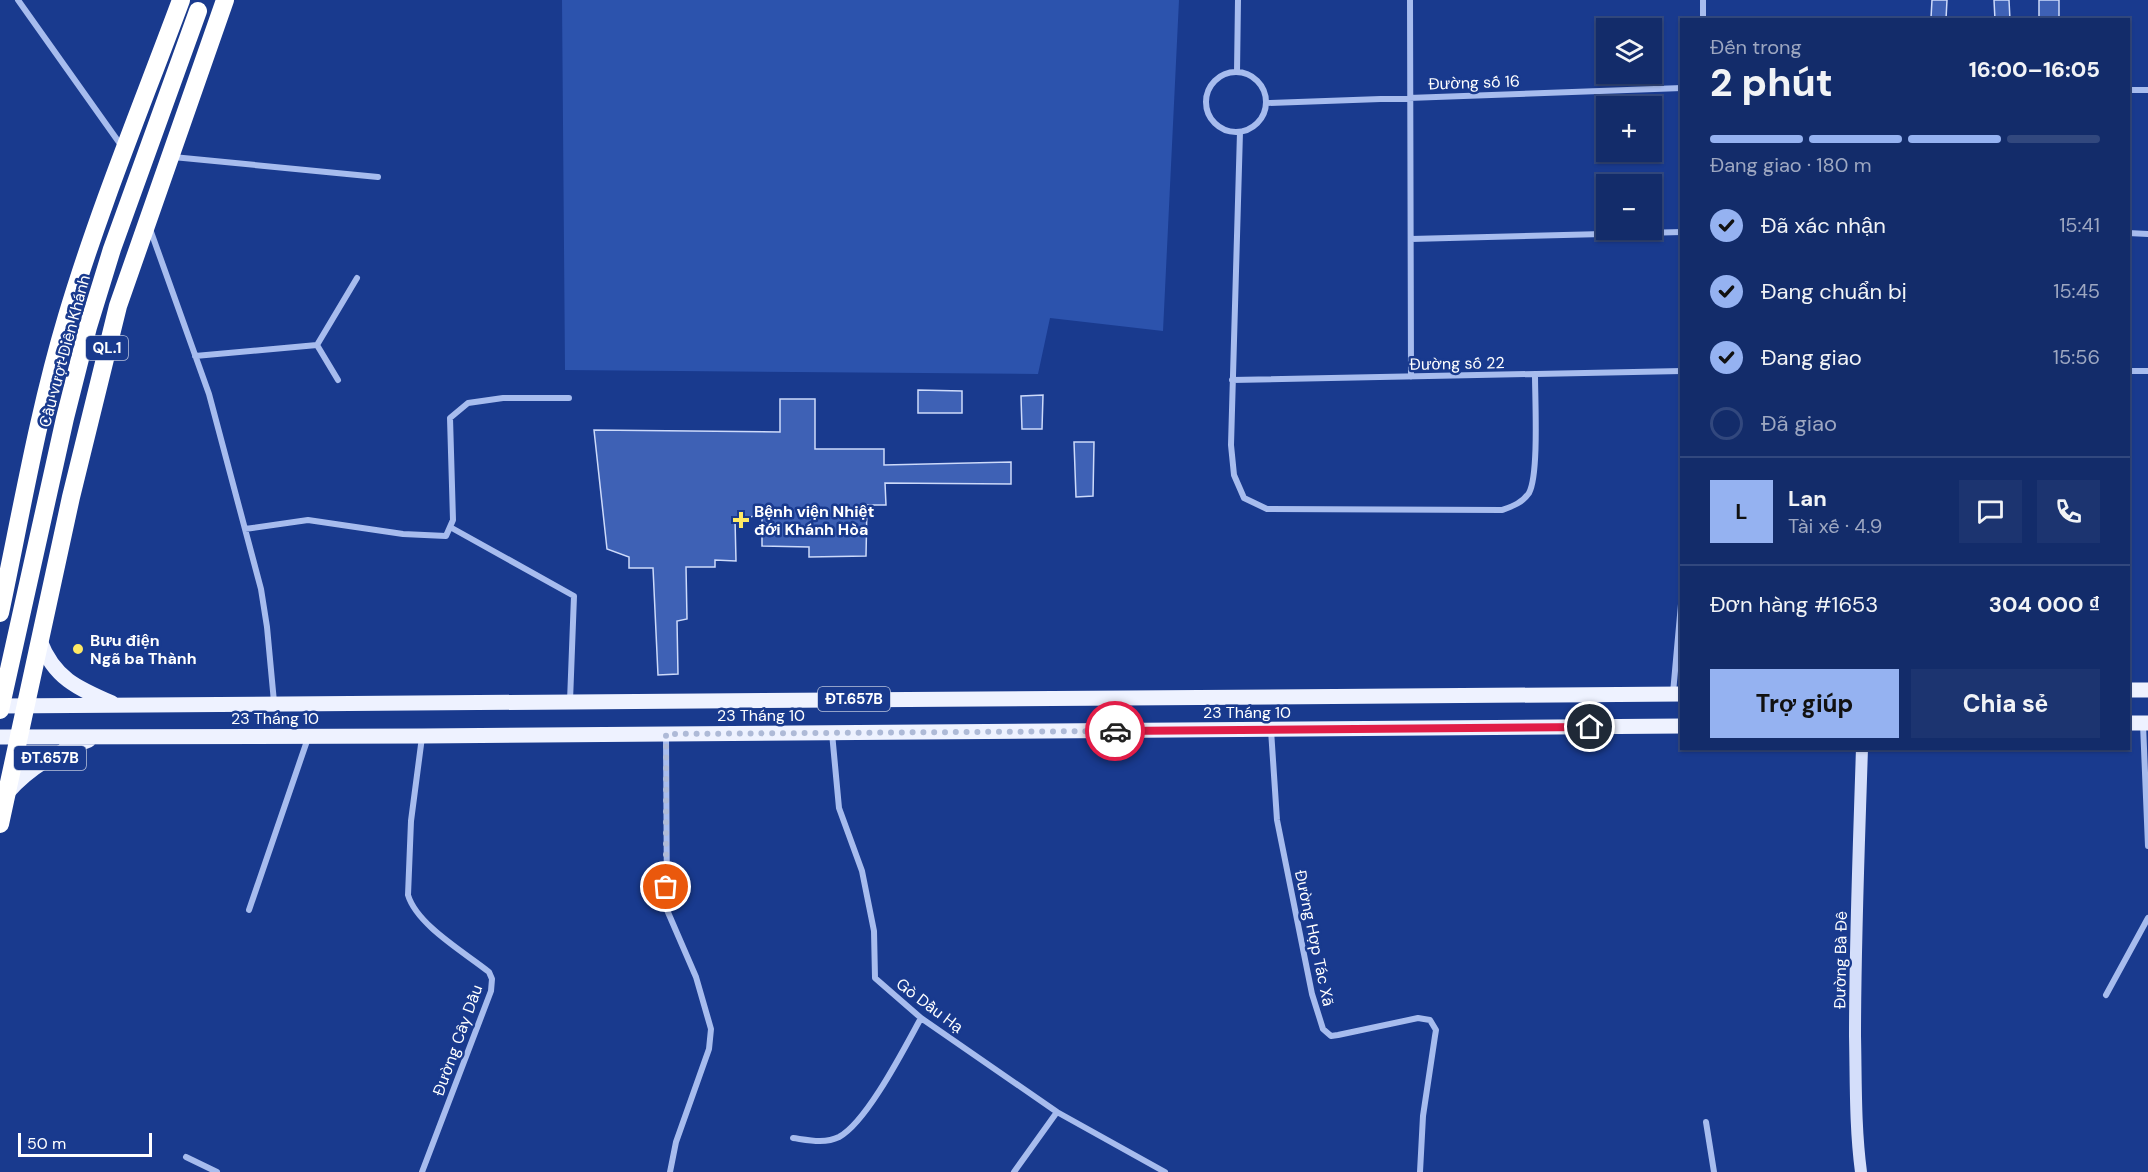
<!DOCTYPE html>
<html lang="vi">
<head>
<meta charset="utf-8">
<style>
	:root { --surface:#132c6a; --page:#1c3470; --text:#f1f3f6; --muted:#9da7c1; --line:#32487e; --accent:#95b2f1 }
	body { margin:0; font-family:"DM Sans",sans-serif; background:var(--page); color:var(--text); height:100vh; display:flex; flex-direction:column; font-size:22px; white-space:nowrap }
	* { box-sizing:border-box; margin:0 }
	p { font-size:20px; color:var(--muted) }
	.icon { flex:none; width:33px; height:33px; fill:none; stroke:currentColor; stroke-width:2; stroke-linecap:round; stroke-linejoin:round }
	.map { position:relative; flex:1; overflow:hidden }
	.sheet { position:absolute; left:1680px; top:18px; width:450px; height:732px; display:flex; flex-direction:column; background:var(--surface); border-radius:0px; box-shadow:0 2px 4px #0004,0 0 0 2px var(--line) }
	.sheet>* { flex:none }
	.buttons { position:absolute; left:1596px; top:18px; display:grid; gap:12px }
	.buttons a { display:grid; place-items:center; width:66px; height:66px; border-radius:0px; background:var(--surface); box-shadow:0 2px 4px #0004,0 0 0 2px var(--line); font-size:30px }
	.scale { position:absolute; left:18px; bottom:15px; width:134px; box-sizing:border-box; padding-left:6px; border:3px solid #fff; border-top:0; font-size:16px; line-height:21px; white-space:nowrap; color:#fff; -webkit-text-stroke:4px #193a8e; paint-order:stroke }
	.pin { position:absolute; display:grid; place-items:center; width:51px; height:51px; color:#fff; margin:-26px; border:3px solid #fff; border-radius:50%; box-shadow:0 2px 6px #0007 }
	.courier { position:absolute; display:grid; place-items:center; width:60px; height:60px; margin:-30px; border:4px solid #e11d48; border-radius:50%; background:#fff; color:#222; box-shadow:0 2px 8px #0007 }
	.overview em { font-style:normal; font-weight:800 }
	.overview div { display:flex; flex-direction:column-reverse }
	.overview { display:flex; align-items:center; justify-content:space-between; height:102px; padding:0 30px }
	h1 { font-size:39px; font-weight:800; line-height:45px }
	.bar { display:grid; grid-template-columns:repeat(4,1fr); gap:9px 6px; align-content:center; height:72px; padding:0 30px }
	.bar i { height:8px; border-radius:4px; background:var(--line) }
	.bar .current { background:var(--accent) }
	.bar p { grid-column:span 4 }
	.line { display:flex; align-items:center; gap:15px; padding:0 30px; border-top:2px solid var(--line) }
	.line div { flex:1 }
	.round { display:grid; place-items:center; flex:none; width:63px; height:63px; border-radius:0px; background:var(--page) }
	ol { padding:0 30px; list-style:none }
	li { display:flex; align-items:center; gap:18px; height:66px }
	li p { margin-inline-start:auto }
	li .icon { padding:6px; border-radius:50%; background:var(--accent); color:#111; stroke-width:4 }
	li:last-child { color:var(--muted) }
	li i { width:33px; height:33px; border:3px solid var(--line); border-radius:50% }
	.primary-button { display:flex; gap:12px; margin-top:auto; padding:12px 30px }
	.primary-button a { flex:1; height:69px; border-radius:0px; background:var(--accent); color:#111; font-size:24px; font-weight:800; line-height:69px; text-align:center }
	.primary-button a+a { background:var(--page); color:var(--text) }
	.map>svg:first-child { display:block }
	.green { fill:#2c53ad }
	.building { fill:#3e61b5; stroke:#cddafa; stroke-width:1.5 }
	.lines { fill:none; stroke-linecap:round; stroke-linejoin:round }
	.street { stroke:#a7bcee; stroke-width:6 }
	.secondary { stroke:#d4defa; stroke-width:12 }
	.primary { stroke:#eef2ff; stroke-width:15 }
	.highway { stroke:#fff; stroke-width:18 }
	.highway-bridge { stroke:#fff; stroke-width:18 }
	.done { stroke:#aebad7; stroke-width:6; stroke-dasharray:0 10.8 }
	.route { stroke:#e11d48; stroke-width:8 }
	.poi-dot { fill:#ffea64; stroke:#193a8e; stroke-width:2 }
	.labels { text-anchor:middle; stroke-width:5; stroke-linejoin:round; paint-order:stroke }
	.shield { fill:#193a8e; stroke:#bac4dd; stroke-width:1.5 }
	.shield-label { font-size:15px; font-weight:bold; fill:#fff }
	.street-label { font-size:16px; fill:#fff; stroke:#193a8e }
	.poi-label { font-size:16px; font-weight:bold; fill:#fff; stroke:#193a8e; text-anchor:start }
</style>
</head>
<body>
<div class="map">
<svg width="2148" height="1172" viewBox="0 0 2148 1172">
	<rect width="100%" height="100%" fill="#193a8e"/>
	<!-- green -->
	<path class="green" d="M 562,0 L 1179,0 L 1163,331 L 1050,318 L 1038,374 L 565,370 Z"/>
	<!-- building -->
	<path class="building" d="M 1932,0 L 1947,0 L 1946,19 L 1931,18 Z
		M 1994,0 L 2009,0 L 2010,20 L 1995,20 Z
		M 2039,0 L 2059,0 L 2059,20 L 2039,20 Z
		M 918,390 L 962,391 L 962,413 L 918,413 Z
		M 1043,395 L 1042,429 L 1022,429 L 1021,396 Z
		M 780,399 L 815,399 L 815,449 L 884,449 L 884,465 L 1011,462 L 1011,484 L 885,483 L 886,505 L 867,505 L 866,556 L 809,557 L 809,547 L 762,546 L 762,515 L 735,519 L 736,561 L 715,560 L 715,567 L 686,567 L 687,619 L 677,621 L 678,674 L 658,675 L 653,568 L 629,568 L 629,557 L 607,549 L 594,430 L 780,432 Z
		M 1074,442 L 1094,442 L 1093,496 L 1076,497 Z"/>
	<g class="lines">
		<!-- street -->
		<path class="street" d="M 18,0 L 123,148
			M 1410,0 L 1411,377
			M 1703,20 L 1703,0
			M1206 102a30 30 0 1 1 60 0a30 30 0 1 1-60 0Z
			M 1237,72 L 1238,0
			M 2128,90 L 2148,90
			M 1267,103 L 1682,88
			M 1240,132 L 1231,445 L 1234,475 L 1244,498 L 1267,509 L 1502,510 C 1513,506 1522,503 1529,493 C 1539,475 1535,399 1535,375
			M 173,157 L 378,177
			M 150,229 L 209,394 L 261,589 L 267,627 L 274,702
			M 2128,233 L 2148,234
			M 1411,239 L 1682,232
			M 317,345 L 357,278
			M 195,356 L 317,345 L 338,380
			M 2128,371 L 2148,371
			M 1232,380 L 1682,371
			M 450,527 L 574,596 L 570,701
			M 245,529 L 308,520 L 403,534 L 446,536 L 453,520 L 450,418 L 468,403 L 503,398 L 569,398
			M 1673,693 L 1682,593
			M 2143,724 L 2148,846
			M 1271,730 L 1277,820 L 1312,994 L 1323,1029 L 1331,1036 L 1338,1035 L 1418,1018 L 1430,1020 L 1436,1030 L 1435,1036 L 1423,1116 L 1420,1172
			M 832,733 L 839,808 L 862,871 L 874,931 L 875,978 L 921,1018 L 1057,1112 L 1014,1172
			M 666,734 L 667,910 L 696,977 L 711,1029 L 709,1049 L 676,1142 L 670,1172
			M 422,737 L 411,821 L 408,895 C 417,925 464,952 489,972 L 492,979 L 491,991 L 422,1172
			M 249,910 L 308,738
			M 2106,995 L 2148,918
			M 1057,1112 L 1165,1172
			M 1706,1122 L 1714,1172
			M 793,1138 C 808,1140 825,1144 839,1137 C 867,1122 905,1047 921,1018
			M 186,1157 L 217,1172"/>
		<!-- secondary -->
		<path class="secondary" d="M 1861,1172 C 1855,1127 1856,1081 1855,1036 C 1855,940 1859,844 1862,748"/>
		<!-- primary -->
		<path class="primary" d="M 40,641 C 54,678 77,688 112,703
			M 2128,690 L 2148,690
			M 0,706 L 1682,694
			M 2128,723 L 2148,723
			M 0,737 L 422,736 L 1682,726
			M 7,793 C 30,767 57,752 89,740"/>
		<!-- highway -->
		<path class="highway" d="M 0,613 C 21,514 38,413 67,316 C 99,209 142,105 181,0
			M 0,824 L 71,497 L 118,306 L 225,0"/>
		<!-- highway-bridge -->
		<path class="highway-bridge" d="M 0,710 L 65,418 L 88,327 L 112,249 L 198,11"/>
	</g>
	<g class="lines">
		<!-- done -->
		<path class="done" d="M 666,887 L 666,734 L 1115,731"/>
		<!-- route -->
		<path class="route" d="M 1115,731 L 1590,727"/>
	</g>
	<!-- markers -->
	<g class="poi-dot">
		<path d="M738 511h6v6h6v6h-6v6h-6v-6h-6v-6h6z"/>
		<circle cx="78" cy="649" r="6"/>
	</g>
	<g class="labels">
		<!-- shield labels -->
		<g class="shield">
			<rect x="86" y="336" width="42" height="24" rx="4.5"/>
			<rect x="818" y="687" width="72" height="24" rx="4.5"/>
			<rect x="14" y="746" width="72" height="24" rx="4.5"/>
		</g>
		<g class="shield-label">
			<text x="107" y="353">QL.1</text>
			<text x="854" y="704">ĐT.657B</text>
			<text x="50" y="763">ĐT.657B</text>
		</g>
		<!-- street labels -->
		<g class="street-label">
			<text transform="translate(1474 82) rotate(-2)" y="6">Đường số 16</text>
			<text transform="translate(64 351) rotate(-75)" y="6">Cầu vượt Diên Khánh</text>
			<text transform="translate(1457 363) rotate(-1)" y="6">Đường số 22</text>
			<text x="1247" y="718">23 Tháng 10</text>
			<text x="761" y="721">23 Tháng 10</text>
			<text x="275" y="724">23 Tháng 10</text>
			<text transform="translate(1315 938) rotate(78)" y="6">Đường Hợp Tác Xã</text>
			<text transform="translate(1840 960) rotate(-89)" y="6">Đường Bà Đê</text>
			<text transform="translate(930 1005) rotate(37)" y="6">Gò Dầu Hạ</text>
			<text transform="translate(457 1040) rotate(-70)" y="6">Đường Cây Dầu</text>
		</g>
		<!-- poi labels -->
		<g class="poi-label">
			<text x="754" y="517">Bệnh viện Nhiệt<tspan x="754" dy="18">đới Khánh Hòa</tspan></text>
			<text x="90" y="646">Bưu điện<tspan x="90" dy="18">Ngã ba Thành</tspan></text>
		</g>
	</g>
</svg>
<div class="buttons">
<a><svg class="icon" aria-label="layers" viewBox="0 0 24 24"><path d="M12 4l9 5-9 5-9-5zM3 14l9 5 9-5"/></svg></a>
<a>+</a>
<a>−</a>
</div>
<div class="scale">50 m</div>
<div class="pin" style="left:666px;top:887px;background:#ea580c"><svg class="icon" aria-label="bag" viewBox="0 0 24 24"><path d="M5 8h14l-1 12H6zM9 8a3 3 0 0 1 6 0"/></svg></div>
<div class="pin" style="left:1590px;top:727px;background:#1f2937"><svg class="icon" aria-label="home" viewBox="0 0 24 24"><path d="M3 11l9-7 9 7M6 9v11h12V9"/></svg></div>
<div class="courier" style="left:1115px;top:731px"><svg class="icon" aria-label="car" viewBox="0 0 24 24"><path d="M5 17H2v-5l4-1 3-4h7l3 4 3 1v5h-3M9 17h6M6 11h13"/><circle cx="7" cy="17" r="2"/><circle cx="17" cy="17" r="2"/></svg></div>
<section class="sheet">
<div class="overview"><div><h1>2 phút</h1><p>Đến trong</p></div><em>16:00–16:05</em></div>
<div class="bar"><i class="current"></i><i class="current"></i><i class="current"></i><i></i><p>Đang giao · 180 m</p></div>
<ol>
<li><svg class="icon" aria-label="check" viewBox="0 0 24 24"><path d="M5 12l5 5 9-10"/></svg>Đã xác nhận<p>15:41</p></li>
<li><svg class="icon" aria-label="check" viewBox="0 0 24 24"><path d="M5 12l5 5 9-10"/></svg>Đang chuẩn bị<p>15:45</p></li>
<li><svg class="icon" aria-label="check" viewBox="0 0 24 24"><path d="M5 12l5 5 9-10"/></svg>Đang giao<p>15:56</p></li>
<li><i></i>Đã giao</li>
</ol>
<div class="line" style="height:108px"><b class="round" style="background:var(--accent);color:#111">L</b><div><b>Lan</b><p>Tài xế · 4.9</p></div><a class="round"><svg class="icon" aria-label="chat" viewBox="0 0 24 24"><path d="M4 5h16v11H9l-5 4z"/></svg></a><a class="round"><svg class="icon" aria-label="phone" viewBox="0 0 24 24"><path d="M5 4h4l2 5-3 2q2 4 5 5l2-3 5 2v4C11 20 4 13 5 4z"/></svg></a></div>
<div class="line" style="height:78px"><div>Đơn hàng #1653</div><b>304 000 ₫</b></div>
<div class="primary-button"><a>Trợ giúp</a><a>Chia sẻ</a></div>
</section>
</div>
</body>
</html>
